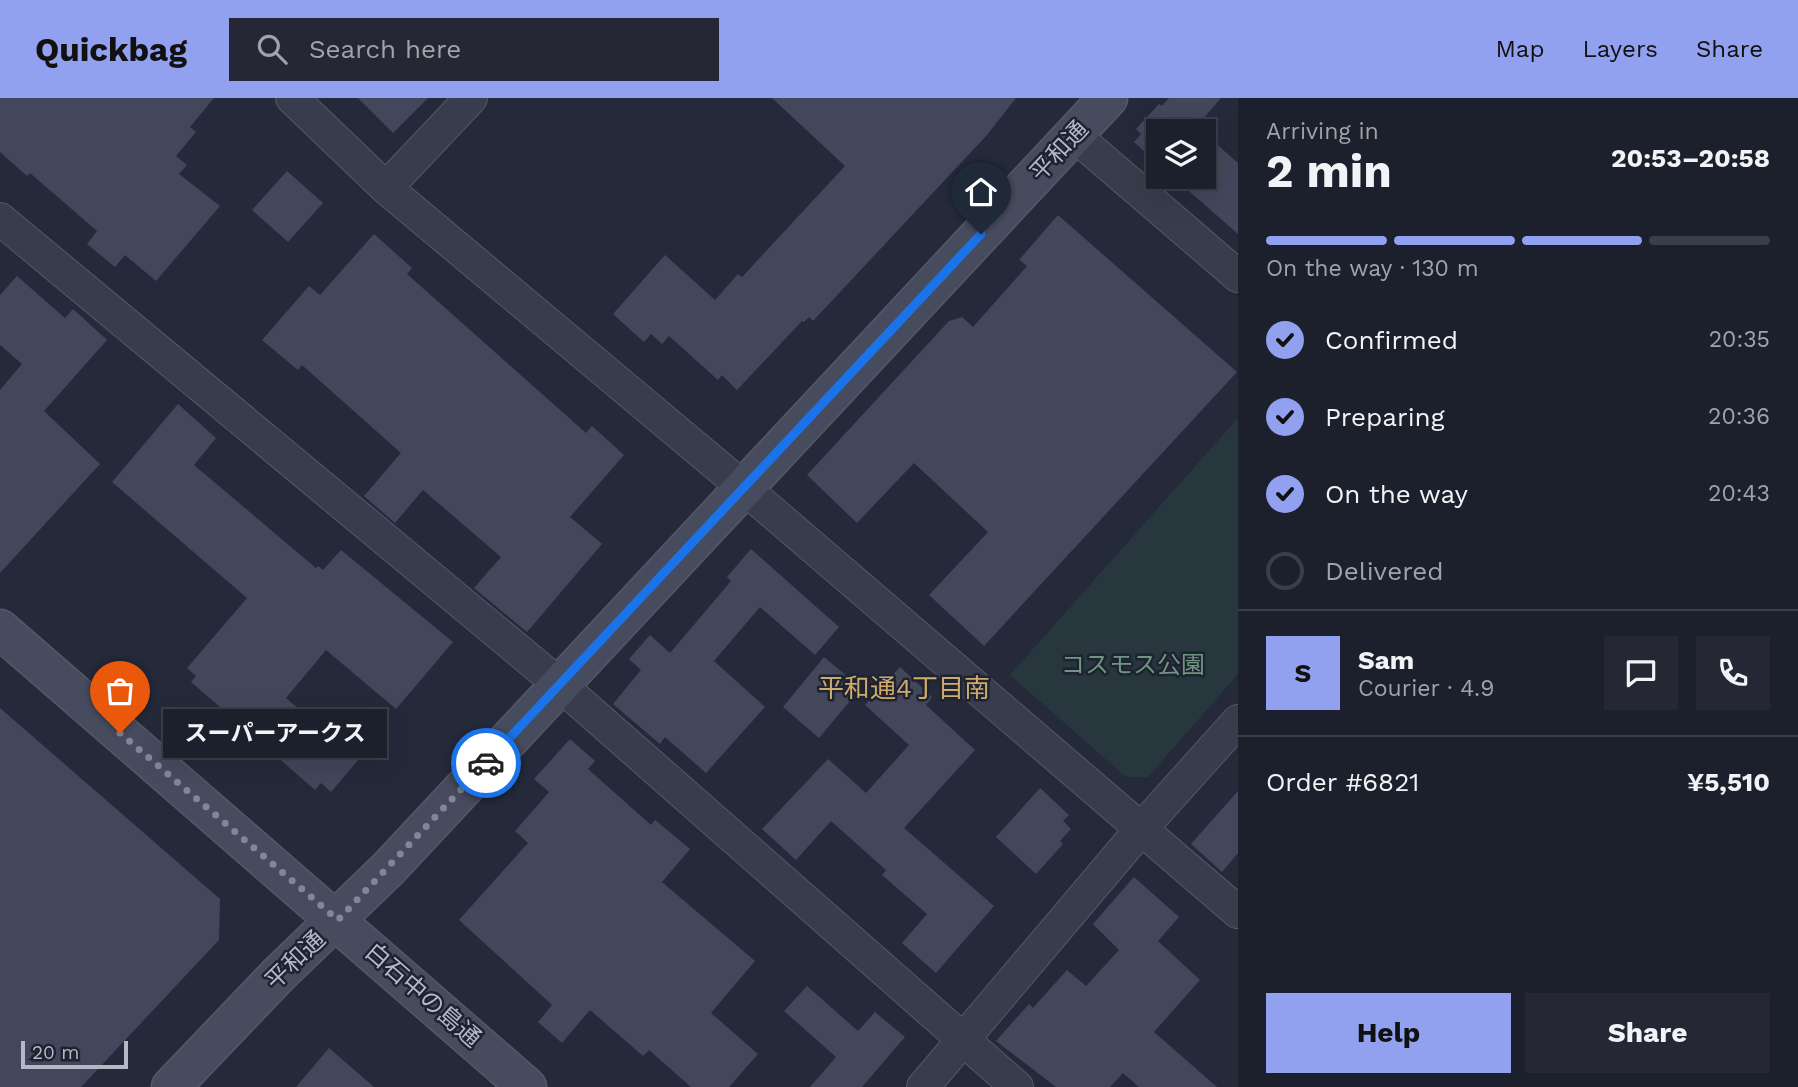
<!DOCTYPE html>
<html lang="en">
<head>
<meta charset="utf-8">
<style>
	:root { --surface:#1c202c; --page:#252834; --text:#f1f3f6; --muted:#a0a3a9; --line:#3a3e48; --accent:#91a0ef }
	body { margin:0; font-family:"Work Sans","Noto Sans JP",sans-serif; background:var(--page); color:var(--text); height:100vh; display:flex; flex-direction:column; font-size:26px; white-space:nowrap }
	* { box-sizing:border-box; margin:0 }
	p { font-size:23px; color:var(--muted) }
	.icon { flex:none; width:38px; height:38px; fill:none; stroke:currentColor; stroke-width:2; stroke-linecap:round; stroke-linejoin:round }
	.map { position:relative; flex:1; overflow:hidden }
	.drawer { display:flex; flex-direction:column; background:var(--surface); width:560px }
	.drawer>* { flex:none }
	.buttons { position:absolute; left:1146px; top:21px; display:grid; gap:14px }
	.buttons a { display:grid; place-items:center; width:70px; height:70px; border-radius:0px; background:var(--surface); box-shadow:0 7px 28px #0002,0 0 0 2px var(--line); font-size:35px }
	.scale { position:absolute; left:21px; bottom:18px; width:107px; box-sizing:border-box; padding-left:7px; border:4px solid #b5b8c7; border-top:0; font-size:19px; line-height:24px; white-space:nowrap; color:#b5b8c7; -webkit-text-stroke:5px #1e2231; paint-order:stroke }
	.pin { position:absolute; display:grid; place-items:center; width:60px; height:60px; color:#fff; margin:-72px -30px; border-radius:50% 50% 50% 0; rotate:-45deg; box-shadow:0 0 7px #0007 }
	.pin .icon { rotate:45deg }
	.courier { position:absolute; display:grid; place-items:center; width:70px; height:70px; margin:-35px; border:5px solid #1a73e8; border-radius:50%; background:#fff; color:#222; box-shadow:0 2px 9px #0007 }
	.bubble { position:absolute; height:49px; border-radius:0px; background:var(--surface); box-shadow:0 7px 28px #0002,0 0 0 2px var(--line); font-size:23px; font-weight:700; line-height:49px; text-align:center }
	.headline em { font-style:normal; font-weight:700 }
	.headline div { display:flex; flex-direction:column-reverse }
	.headline { display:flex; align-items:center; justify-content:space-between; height:119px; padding:0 28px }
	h1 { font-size:46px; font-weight:700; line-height:52px }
	.bar { display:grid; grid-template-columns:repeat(4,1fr); gap:10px 7px; align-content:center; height:84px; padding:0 28px }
	.bar i { height:9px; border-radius:5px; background:var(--line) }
	.bar .selected { background:var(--accent) }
	.bar p { grid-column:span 4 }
	.line { display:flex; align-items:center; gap:18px; padding:0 28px; border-top:2px solid var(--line) }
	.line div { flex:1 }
	.round { display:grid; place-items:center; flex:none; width:74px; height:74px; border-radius:0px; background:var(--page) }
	ol { padding:0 28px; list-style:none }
	li { display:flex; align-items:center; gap:21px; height:77px }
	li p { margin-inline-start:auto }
	li .icon { padding:7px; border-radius:50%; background:var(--accent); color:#111; stroke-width:4 }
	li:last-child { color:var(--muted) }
	li i { width:38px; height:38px; border:4px solid var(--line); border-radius:50% }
	.primary-button { display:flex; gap:14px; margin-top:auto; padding:14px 28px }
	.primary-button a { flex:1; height:80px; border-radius:0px; background:var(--accent); color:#111; font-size:28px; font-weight:700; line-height:80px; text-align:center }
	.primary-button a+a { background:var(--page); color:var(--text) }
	header { display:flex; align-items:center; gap:42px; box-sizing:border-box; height:98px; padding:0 35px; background:var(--accent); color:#111 }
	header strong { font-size:33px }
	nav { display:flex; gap:38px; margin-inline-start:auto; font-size:24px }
	.search { width:490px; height:63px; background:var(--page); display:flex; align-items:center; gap:18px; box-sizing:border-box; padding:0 24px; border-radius:0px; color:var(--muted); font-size:26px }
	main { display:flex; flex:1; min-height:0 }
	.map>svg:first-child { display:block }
	.green { fill:#28373d }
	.building { fill:#42475b }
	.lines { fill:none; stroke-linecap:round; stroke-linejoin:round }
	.street-casing { stroke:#545867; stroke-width:34 }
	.secondary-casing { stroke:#545867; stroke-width:41 }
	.street { stroke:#393c4c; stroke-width:32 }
	.secondary { stroke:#474b5e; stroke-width:38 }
	.done { stroke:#838696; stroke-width:7; stroke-dasharray:0 12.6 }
	.route { stroke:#1a73e8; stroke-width:9 }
	.labels { text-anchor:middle; stroke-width:5; stroke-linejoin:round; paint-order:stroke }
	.street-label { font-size:24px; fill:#b5b8c7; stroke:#1e2231 }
	.park-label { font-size:24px; fill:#6e9680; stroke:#1e2231 }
	.neighbourhood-label { font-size:26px; fill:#ccab6b; stroke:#1e2231 }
</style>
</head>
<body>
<header>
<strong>Quickbag</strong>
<div class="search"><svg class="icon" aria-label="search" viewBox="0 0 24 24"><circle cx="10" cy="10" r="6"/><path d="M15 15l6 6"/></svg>Search here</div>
<nav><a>Map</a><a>Layers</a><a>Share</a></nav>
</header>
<main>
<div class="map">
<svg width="1238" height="989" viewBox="0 0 1238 989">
	<rect width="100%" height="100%" fill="#252a3b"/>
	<!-- green -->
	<path class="green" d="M 1238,320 L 1238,576 L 1148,679 L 1126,679 L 1010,577 Z"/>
	<!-- building -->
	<path class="building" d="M 0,0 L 214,0 L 190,29 L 196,34 L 176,58 L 187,67 L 179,76 L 220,108 L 156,183 L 125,157 L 115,169 L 87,146 L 97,133 L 30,75 L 27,78 L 0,54 Z
		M 358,0 L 428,0 L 393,35 Z
		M 772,0 L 1016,0 L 987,37 L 813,223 L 809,219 L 804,224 L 802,223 L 737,292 L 722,277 L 718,282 L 669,238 L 662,246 L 651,236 L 644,244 L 613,216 L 665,157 L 715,202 L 738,176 L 742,179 L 845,68 Z
		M 1169,0 L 1221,0 L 1197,28 L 1202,33 L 1158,33 L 1158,66 L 1134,44 L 1141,36 L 1136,31 L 1159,6 L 1162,8 Z
		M 1204,35 L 1238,65 L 1238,136 L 1173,79 L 1204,79 Z
		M 287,73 L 323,105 L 288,144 L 252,112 Z
		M 1058,117 L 1237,274 L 984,548 L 929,497 L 988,434 L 914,365 L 857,425 L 807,377 L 949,223 L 962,219 L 973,229 L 1027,168 L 1019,162 Z
		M 374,136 L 412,170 L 407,176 L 586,335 L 592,328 L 624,357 L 570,419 L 602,446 L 527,534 L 474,490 L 501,459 L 423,392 L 395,425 L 364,398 L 401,355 L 302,267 L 298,272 L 262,242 L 309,188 L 320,197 Z
		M 17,178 L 65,220 L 73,211 L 107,242 L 44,313 L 100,366 L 0,475 L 0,292 L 22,266 L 0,247 L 0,197 Z
		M 178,306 L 216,340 L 194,367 L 316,470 L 318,468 L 323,472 L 341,452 L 453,544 L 396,611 L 326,552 L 286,600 L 358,662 L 331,694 L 321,685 L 315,692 L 191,584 L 196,578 L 187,570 L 247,500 L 112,384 Z
		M 751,451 L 839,529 L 815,557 L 760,509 L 714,563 L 765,609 L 706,675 L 665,639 L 660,646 L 613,606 L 641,572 L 629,561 L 650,537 L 670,555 L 731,483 L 727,479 Z
		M 824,559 L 861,590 L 819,640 L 783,609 Z
		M 900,569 L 932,599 L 926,607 L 975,652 L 904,730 L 994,808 L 936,875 L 902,845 L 927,816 L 882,777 L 886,772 L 831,723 L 796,762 L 762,731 L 828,661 L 866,695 L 909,647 L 865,607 Z
		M 0,610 L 220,801 L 219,842 L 81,989 L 0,989 Z
		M 570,641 L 595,663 L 588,671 L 651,727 L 655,722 L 690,751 L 662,784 L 755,863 L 711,915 L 758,956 L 729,989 L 691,989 L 649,952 L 643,958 L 590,912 L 562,945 L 538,924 L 552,907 L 459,822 L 528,745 L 515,733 L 549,694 L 534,681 Z
		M 1040,690 L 1069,717 L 1063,723 L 1071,731 L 1060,743 L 1063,746 L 1036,776 L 996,739 Z
		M 1238,693 L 1238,755 L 1222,774 L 1191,746 Z
		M 1134,779 L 1179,819 L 1158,843 L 1200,882 L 1154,934 L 1217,989 L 1139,989 L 1123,975 L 1110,989 L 1056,989 L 996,943 L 1029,906 L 1033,910 L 1067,872 L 1086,888 L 1119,852 L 1093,826 Z
		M 807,888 L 858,933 L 875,914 L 905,939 L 862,989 L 810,989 L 836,959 L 784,913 Z
		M 329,950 L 374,989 L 296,989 Z"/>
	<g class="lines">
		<!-- street casing -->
		<g class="street-casing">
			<path id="street" d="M 292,0 L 386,90 L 743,389 L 1238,814
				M 1074,37 L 1238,178
				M 386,90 L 471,0
				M 0,121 L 559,586 L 1017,989
				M 923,989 L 1142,730 L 1238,623"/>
		</g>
		<!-- secondary casing -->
		<g class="secondary-casing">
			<path id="secondary" d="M 0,531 L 527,989
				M 171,989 L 278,877 L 388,771 L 1108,0"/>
		</g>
		<!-- street -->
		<use href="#street" class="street"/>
		<!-- secondary -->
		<use href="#secondary" class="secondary"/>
	</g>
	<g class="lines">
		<!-- done -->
		<path class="done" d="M 120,635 L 338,822 L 486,665"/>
		<!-- route -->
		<path class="route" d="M 486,665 L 981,136"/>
	</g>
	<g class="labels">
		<!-- street labels -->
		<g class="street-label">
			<text transform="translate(1059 53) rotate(-47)" y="8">平和通</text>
			<text transform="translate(295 862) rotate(-44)" y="8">平和通</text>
			<text transform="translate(423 897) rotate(41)" y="8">白石中の島通</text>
		</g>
		<!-- park labels -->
		<g class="park-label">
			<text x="1133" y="575">コスモス公園</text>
		</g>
		<!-- neighbourhood labels -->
		<g class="neighbourhood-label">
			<text x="904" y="599">平和通4丁目南</text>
		</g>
	</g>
</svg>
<div class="buttons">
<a><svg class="icon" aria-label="layers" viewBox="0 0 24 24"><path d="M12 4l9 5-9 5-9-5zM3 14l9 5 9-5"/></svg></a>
</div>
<div class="scale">20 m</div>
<div class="pin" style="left:120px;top:635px;background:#ea580c"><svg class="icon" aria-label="bag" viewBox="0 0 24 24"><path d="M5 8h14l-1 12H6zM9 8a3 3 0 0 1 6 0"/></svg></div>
<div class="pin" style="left:981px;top:136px;background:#1f2937"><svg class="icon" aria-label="home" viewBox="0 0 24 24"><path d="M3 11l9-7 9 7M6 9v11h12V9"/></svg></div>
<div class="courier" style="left:486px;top:665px"><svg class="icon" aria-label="car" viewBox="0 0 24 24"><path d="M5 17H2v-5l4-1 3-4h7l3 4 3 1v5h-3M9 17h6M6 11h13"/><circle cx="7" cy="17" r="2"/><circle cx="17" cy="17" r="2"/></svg></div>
<div class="bubble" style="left:163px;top:611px;width:224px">スーパーアークス</div>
</div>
<section class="drawer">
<div class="headline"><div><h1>2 min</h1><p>Arriving in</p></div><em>20:53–20:58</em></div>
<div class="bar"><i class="selected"></i><i class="selected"></i><i class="selected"></i><i></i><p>On the way · 130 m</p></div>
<ol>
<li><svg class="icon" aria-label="check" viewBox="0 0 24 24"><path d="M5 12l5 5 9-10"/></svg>Confirmed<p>20:35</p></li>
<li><svg class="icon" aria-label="check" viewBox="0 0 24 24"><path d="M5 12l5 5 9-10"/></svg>Preparing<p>20:36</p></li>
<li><svg class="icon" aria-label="check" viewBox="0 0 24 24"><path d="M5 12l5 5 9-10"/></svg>On the way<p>20:43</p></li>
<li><i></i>Delivered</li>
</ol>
<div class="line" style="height:126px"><b class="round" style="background:var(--accent);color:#111">S</b><div><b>Sam</b><p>Courier · 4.9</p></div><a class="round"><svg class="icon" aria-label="chat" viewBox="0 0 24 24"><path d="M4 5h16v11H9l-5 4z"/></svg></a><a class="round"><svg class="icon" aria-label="phone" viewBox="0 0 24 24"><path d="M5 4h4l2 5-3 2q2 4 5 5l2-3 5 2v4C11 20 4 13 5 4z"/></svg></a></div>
<div class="line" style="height:91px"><div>Order #6821</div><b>¥5,510</b></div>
<div class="primary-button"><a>Help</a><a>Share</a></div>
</section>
</main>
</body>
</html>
